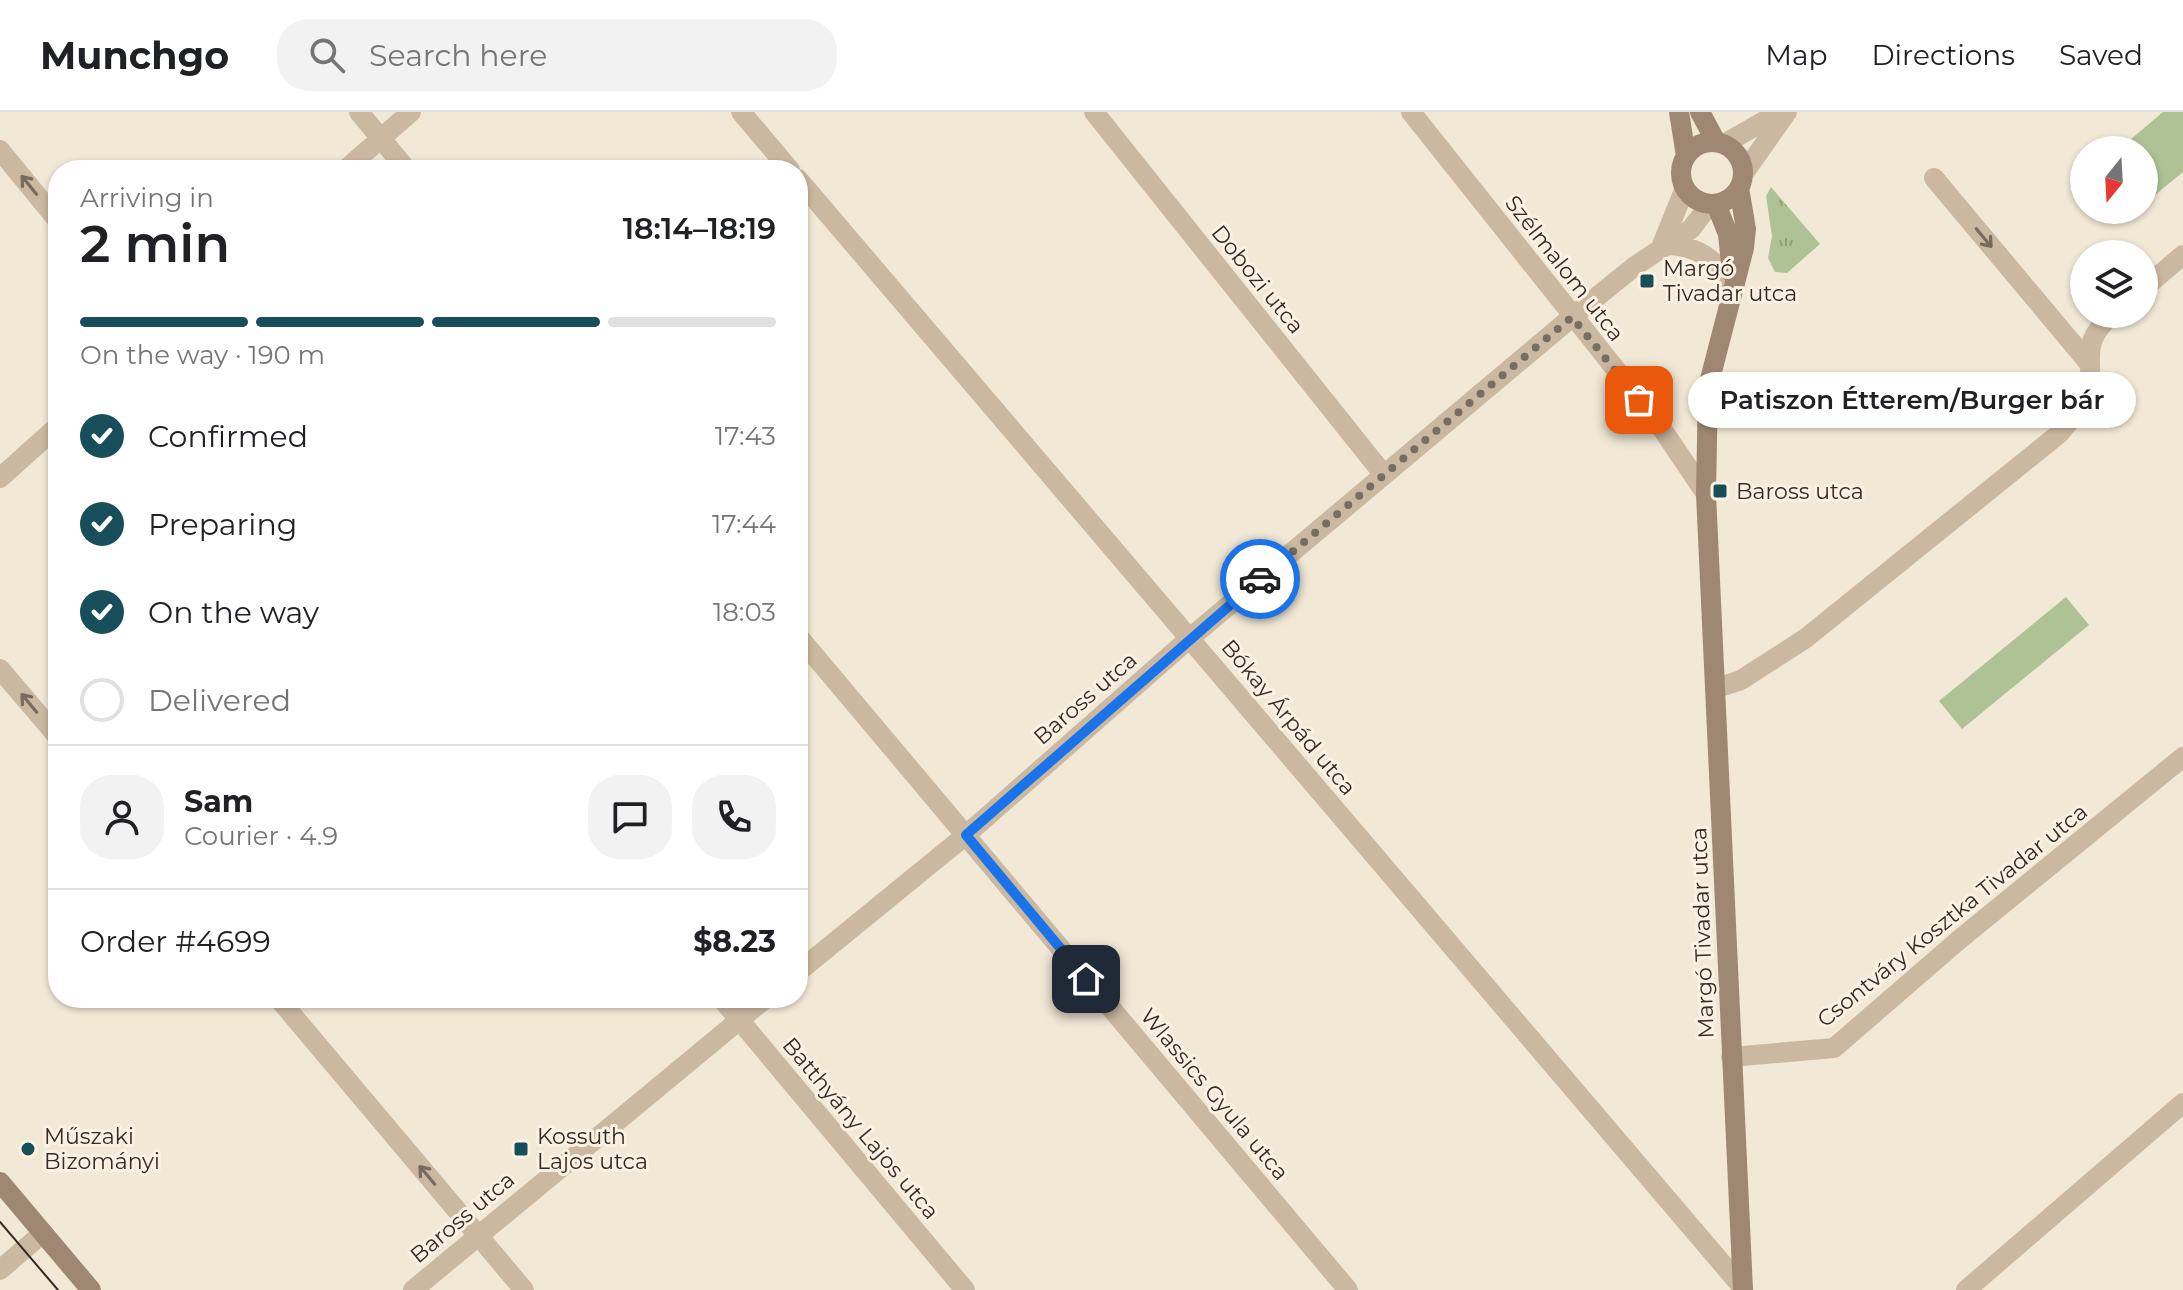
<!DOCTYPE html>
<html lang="en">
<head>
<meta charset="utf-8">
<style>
	:root { --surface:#fff; --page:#f2f2f2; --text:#202124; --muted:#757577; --line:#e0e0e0; --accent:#184e59 }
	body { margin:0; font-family:Montserrat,sans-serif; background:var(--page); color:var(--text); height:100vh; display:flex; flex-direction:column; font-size:30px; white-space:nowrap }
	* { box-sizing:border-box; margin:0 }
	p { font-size:26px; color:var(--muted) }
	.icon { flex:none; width:44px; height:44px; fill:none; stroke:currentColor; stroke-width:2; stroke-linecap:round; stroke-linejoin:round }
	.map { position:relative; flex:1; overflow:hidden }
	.drawer { position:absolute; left:48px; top:48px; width:760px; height:848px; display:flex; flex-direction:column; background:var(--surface); border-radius:32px; box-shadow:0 2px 6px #0004 }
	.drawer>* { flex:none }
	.needle { width:52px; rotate:198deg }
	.controls { position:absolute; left:2070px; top:24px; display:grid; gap:16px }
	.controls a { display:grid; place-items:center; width:88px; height:88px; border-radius:50%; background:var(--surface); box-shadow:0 2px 6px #0004; font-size:40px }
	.pin { position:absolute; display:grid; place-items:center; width:68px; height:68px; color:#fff; margin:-34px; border-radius:16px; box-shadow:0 4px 12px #0006 }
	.courier { position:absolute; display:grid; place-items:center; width:80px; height:80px; margin:-40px; border:6px solid #1a73e8; border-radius:50%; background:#fff; color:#222; box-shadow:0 2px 10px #0007 }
	.bubble { position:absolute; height:56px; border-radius:28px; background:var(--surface); box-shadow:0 2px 6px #0004; font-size:26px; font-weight:600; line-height:56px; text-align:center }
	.head em { font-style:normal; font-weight:600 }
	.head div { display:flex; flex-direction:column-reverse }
	.head { display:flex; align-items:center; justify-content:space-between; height:136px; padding:0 32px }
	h1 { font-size:52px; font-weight:600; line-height:60px }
	.bar { display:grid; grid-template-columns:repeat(4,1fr); gap:12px 8px; align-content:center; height:96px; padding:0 32px }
	.bar i { height:10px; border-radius:6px; background:var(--line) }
	.bar .on { background:var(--accent) }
	.bar p { grid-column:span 4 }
	.line { display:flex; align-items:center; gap:20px; padding:0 32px; border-top:2px solid var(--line) }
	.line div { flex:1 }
	.round { display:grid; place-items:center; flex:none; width:84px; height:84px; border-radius:32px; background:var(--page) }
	ol { padding:0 32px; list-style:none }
	li { display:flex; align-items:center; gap:24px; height:88px }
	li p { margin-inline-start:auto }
	li .icon { padding:8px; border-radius:50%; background:var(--accent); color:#fff; stroke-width:4 }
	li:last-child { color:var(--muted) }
	li i { width:44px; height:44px; border:4px solid var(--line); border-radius:50% }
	header { display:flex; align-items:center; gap:48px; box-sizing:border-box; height:112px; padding:0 40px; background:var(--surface); border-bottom:2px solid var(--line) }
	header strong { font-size:38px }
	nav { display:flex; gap:44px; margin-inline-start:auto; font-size:28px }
	.search { width:560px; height:72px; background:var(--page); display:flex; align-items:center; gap:20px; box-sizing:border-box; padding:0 28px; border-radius:32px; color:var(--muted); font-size:30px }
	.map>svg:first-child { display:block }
	.grass { fill:url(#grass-tufts) }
	.green { fill:#afc295 }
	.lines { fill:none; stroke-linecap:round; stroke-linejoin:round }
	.street { stroke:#cbb8a1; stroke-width:20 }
	.secondary { stroke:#9e8773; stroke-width:20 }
	.tram { stroke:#352b25; stroke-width:2 }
	.oneway { stroke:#786a5d }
	.done { stroke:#776d63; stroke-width:8; stroke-dasharray:0 14.4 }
	.route { stroke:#1a73e8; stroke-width:10 }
	.poi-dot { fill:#184e59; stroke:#faf1e2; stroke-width:3 }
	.labels { text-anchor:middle; stroke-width:6; stroke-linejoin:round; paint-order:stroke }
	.street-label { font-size:22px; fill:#352b25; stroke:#faf1e2 }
	.poi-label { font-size:22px; fill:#352b25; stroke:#faf1e2; text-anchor:start }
</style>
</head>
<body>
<header>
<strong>Munchgo</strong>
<div class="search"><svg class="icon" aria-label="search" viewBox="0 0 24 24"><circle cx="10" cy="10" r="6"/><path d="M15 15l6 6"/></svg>Search here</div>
<nav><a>Map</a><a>Directions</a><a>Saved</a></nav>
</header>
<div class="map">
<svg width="2183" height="1178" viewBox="0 0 2183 1178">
	<defs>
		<pattern id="grass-tufts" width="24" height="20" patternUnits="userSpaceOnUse" patternTransform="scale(2)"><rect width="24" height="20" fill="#afc295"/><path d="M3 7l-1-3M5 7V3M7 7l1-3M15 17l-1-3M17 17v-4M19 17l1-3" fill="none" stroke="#8f9e79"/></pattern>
	</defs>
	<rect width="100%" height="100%" fill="#f2e8d6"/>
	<!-- grass -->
	<path class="grass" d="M 1771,75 L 1820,132 L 1787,161 L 1775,160 L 1768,146 L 1772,124 L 1766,84 Z"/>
	<!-- green -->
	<path class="green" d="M 2163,0 L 2183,0 L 2183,60 L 2144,92 L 2144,38 L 2118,38 Z
		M 2066,485 L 2089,513 L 1962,617 L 1939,589 Z"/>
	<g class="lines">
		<!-- street -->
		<path class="street" d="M 359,0 L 407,58
			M 741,0 L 790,58
			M 1094,0 L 1384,363
			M 1411,0 L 1656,308 L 1706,382
			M 1724,32 L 1780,0
			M 0,38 L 58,109
			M 345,58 L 411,0
			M 1744,61 L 1787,0
			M 1934,66 L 2088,250
			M 798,67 L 1743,1176
			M 1662,133 C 1696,132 1719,147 1733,178
			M 1662,133 L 1685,76
			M 2144,176 L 2183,143
			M 0,366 L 58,314
			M 798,524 L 1348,1178
			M 0,557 L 58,625
			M 1717,576 L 1741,568 L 1806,526 L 2060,321 C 2067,311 2079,301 2084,290 C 2101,255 2073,235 2113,202
			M 798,860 L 966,723 L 1190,526 L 1572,205 L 1635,154 L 1691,117 L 1710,92
			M 278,886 L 524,1178
			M 721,886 L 965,1178
			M 1731,945 L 1834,936 L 1960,827 L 2183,645
			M 0,1158 L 43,1121
			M 413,1178 L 766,886
			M 1966,1178 L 2183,991"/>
		<!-- secondary -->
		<path class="secondary" d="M 1679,0 L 1686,44
			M 1700,0 L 1716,30
			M1681 61a31 31 0 1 1 62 0a31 31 0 1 1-62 0Z
			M 1739,76 L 1746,117 L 1744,136 L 1708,275 L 1706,382 L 1743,1178
			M 1716,92 L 1728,122 L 1732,161
			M 0,1070 L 91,1178"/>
		<!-- tram -->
		<path class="tram" d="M 0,1110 L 58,1178"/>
	</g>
	<!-- one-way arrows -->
	<defs><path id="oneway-shaft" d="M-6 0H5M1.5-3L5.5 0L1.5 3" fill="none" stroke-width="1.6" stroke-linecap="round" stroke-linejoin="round" transform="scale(2)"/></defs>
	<g class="oneway">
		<use href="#oneway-shaft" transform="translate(29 73) rotate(-129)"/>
		<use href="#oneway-shaft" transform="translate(1984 126) rotate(50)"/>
		<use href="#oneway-shaft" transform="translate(29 591) rotate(-130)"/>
		<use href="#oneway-shaft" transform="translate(427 1063) rotate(-130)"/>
	</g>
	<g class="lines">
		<!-- done -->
		<path class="done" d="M 1260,467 L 1572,205 L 1639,288"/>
		<!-- route -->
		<path class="route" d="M 1086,867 L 966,723 L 1260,467"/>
	</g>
	<!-- markers -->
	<g class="poi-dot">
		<rect x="1639" y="161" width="16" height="16" rx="4"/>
		<rect x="1712" y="371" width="16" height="16" rx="4"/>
		<circle cx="28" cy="1037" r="8"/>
		<rect x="513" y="1029" width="16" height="16" rx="4"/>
	</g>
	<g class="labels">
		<!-- street labels -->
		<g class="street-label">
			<text transform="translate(1565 156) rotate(52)" y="8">Szélmalom utca</text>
			<text transform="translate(1258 167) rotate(51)" y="8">Dobozi utca</text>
			<text transform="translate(1085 586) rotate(-41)" y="8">Baross utca</text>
			<text transform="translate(1289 605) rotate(50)" y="8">Bókay Árpád utca</text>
			<text transform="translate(1952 803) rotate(-39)" y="8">Csontváry Kosztka Tivadar utca</text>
			<text transform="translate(1702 821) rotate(-92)" y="8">Margó Tivadar utca</text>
			<text transform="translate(1215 982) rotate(50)" y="8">Wlassics Gyula utca</text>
			<text transform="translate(861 1016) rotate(50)" y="8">Batthyány Lajos utca</text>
			<text transform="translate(462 1105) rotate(-40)" y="8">Baross utca</text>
		</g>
		<!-- poi labels -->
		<g class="poi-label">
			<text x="1663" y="164">Margó<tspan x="1663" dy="25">Tivadar utca</tspan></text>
			<text x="1736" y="387">Baross utca</text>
			<text x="44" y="1032">Műszaki<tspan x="44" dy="25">Bizományi</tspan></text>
			<text x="537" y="1032">Kossuth<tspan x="537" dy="25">Lajos utca</tspan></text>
		</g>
	</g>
</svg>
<div class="controls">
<a><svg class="needle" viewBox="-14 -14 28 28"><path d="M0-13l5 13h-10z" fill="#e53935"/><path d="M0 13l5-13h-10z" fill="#757577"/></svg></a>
<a><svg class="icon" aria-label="layers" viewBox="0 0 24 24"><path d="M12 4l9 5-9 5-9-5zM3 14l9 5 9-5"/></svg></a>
</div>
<div class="pin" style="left:1639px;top:288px;background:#ea580c"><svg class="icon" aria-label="bag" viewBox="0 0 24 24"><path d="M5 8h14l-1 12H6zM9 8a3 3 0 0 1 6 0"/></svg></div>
<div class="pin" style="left:1086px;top:867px;background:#1f2937"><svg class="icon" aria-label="home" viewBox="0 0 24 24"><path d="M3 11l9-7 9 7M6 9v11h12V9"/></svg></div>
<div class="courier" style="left:1260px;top:467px"><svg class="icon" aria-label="car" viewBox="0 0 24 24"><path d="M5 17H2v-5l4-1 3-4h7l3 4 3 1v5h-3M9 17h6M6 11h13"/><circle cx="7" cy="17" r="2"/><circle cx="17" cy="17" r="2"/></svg></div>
<div class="bubble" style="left:1688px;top:260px;width:448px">Patiszon Étterem/Burger bár</div>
<section class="drawer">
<div class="head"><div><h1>2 min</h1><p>Arriving in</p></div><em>18:14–18:19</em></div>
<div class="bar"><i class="on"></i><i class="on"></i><i class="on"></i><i></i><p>On the way · 190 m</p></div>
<ol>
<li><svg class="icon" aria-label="check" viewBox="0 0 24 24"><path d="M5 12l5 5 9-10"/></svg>Confirmed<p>17:43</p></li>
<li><svg class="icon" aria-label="check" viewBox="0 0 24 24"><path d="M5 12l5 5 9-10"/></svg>Preparing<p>17:44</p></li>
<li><svg class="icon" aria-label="check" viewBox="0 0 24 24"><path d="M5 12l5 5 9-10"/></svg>On the way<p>18:03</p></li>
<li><i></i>Delivered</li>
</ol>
<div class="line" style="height:144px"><a class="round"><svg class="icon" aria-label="person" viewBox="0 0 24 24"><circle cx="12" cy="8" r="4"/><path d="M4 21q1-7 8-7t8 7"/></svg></a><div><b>Sam</b><p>Courier · 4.9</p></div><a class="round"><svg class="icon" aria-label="chat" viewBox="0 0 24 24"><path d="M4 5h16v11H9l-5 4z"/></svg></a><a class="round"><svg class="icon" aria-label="phone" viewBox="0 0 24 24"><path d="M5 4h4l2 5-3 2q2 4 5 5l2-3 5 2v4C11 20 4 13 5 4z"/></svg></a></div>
<div class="line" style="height:104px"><div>Order #4699</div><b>$8.23</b></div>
</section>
</div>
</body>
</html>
